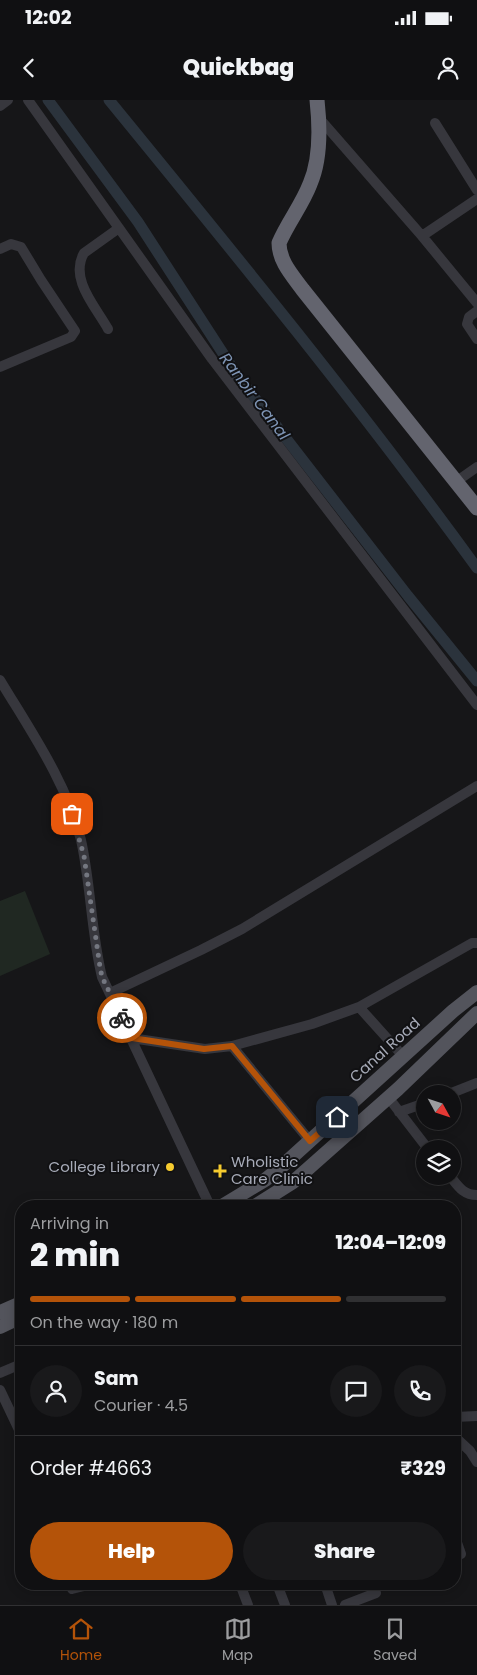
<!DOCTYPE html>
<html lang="en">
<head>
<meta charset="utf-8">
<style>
	:root { --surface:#101012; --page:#19191b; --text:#f1f3f6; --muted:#9c9d9f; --line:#303032; --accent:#b45309 }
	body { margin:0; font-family:Poppins,sans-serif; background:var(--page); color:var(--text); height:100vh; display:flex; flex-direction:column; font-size:19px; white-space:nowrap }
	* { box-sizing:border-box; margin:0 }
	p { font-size:16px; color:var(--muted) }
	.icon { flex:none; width:28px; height:28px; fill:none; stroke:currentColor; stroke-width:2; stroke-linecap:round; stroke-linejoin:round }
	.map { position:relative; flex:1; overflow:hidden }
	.panel { position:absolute; left:15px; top:1100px; width:446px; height:390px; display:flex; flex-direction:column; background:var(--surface); border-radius:20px; box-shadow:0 2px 12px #0003,0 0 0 1px var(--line) }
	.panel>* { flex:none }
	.needle { width:32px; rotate:130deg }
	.fabs { position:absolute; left:416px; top:985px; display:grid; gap:10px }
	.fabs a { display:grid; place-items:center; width:45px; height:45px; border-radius:50%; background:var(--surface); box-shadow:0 2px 12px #0003,0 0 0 1px var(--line); font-size:25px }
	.pin { position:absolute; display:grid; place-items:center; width:42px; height:42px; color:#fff; margin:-21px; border-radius:10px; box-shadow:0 2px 8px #0006 }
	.courier { position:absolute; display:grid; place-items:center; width:50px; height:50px; margin:-25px; border:4px solid #b45309; border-radius:50%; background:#fff; color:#222; box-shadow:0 1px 6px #0007 }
	.headline em { font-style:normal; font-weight:800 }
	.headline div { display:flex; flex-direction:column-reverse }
	.headline { display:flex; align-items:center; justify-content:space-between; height:85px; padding:0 15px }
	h1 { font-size:32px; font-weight:800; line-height:38px }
	.bar { display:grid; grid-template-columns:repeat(4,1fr); gap:8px 5px; align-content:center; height:60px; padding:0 15px }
	.bar i { height:6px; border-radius:4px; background:var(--line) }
	.bar .selected { background:var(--accent) }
	.bar p { grid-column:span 4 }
	.line { display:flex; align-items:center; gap:12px; padding:0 15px; border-top:1px solid var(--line) }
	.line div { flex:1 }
	.round { display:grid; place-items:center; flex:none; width:52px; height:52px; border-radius:26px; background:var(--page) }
	.primary-button { display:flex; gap:10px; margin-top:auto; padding:10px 15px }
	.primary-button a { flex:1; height:58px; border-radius:30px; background:var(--accent); color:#fff; font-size:20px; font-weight:800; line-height:58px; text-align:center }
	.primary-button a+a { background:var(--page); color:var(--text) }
	.status { display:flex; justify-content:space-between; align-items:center; height:35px; padding:0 25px; background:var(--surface); direction:ltr }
	.status svg { height:14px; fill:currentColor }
	header { display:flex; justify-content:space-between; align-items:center; height:65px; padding:0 15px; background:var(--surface); font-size:22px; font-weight:800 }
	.tabs { display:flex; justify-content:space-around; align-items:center; height:70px; border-top:1px solid var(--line); background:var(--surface); font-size:14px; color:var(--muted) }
	.tabs a { display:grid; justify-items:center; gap:2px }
	.tabs .selected { color:var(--accent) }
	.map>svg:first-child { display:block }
	.green { fill:#202822 }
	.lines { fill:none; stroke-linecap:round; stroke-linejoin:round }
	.canal { stroke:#2b333c; stroke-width:11 }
	.minor { stroke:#37373d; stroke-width:10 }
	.major { stroke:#53545c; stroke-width:14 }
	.highway { stroke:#63646e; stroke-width:15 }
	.done { stroke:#747780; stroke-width:5; stroke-dasharray:0 9 }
	.route { stroke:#b45309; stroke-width:6 }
	.poi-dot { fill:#f6cb2f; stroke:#111113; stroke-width:2 }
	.labels { text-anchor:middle; stroke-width:4; stroke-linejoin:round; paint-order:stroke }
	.street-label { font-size:15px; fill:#a7abb8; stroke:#111113 }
	.poi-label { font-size:15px; fill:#a7abb8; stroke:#111113; text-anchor:start }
	.water-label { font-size:16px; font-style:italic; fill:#7e94b4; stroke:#111113 }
</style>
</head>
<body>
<div class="status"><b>12:02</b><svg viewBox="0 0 49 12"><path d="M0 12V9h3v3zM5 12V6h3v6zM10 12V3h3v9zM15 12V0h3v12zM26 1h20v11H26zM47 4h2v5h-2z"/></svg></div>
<header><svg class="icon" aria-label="back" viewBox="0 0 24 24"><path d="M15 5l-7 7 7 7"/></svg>Quickbag<svg class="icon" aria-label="person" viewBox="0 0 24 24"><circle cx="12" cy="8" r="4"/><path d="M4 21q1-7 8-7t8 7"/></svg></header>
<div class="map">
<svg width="477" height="1505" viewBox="0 0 477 1505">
	<rect width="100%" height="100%" fill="#161618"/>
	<!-- green -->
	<path class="green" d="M 25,791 L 50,854 L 0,876 L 0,801 Z"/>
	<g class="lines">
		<!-- canal -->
		<path class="canal" d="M 48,0 L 138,122 L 237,275 L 408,496 L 477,581
			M 109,0 C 235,154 360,307 477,468"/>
		<!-- minor -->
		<path class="minor" d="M 28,0 L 212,259 L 477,605
			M 0,6 L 8,0
			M 319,18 L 422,136 L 477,203
			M 435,23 L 477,90
			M 422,136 L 477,99
			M 0,149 L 11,144 L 21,147 L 41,180 L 75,231 L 71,237 L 0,267
			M 477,211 L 469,217 L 467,224 L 477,239
			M 108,229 C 96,207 69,179 84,153 L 119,128
			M 457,381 L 477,367
			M 0,580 C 30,630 67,683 81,740 C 91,785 91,832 102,877 L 210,1106
			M 110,893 L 201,850 L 242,829 L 477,686
			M 359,907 L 403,956
			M 131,938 L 205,949 L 232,946 L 312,924 L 359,907 L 472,843 L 477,843
			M 232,946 L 310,1041
			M 449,994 L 477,983
			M 388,997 L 428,1049
			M 399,1012 L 425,1003
			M 450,1076 C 458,1086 463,1095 477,1095
			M 0,1273 L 21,1264
			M 0,1290 L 21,1334
			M 455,1317 L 477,1316
			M 455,1337 L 470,1351 L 477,1362
			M 455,1437 L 461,1454
			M 71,1484 L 72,1489 L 92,1484
			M 240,1484 L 248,1505
			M 277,1484 L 285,1505
			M 325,1484 L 332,1505
			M 345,1505 L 376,1493"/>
		<!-- major -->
		<path class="major" d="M 222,1106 L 265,1080 L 281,1067 L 453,911 L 477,892
			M 255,1106 L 293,1082 L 398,989 L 477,913
			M 0,1212 L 21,1203
			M 0,1227 L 21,1217"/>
		<!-- highway -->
		<path class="highway" d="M 317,0 C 320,27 321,59 310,84 C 302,105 288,122 279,143 C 279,161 292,175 303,190 L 477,408"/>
	</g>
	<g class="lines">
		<!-- done -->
		<path class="done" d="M 72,714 L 84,756 L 100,867 L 102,877 L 122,918"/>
		<!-- route -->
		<path class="route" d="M 122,918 L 132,938 L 204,949 L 232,946 L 310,1041 L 337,1017"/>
	</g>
	<!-- markers -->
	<g class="poi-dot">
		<circle cx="170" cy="1067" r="5"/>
		<path d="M217.5 1063.5h5v5h5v5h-5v5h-5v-5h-5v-5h5z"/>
	</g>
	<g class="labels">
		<!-- street labels -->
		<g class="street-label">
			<text transform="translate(385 950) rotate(-42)" y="5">Canal Road</text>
		</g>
		<!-- poi labels -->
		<g class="poi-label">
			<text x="231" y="1067">Wholistic<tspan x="231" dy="17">Care Clinic</tspan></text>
			<text x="160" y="1072" text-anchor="end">College Library</text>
		</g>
		<!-- water labels -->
		<g class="water-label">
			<text transform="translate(255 296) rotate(53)" y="6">Ranbir Canal</text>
		</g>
	</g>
</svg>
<div class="fabs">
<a><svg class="needle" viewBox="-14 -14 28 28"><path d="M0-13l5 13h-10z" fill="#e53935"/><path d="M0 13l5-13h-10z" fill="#9c9d9f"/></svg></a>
<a><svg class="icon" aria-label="layers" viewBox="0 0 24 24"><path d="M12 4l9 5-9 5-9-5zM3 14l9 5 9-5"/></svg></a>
</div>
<div class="pin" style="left:72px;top:714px;background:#ea580c"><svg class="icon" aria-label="bag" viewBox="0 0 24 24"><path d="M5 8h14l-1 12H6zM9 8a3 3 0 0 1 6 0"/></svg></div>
<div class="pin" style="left:337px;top:1017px;background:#1f2937"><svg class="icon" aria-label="home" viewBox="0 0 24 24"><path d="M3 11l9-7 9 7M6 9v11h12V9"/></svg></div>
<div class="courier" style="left:122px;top:918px"><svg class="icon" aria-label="bike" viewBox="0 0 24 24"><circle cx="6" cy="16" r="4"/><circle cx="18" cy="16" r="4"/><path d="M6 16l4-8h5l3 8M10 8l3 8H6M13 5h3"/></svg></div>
<section class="panel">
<div class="headline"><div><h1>2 min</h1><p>Arriving in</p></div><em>12:04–12:09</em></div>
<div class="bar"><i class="selected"></i><i class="selected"></i><i class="selected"></i><i></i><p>On the way · 180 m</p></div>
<div class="line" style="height:90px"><a class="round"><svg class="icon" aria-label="person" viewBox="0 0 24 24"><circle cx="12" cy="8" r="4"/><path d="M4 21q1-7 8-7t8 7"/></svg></a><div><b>Sam</b><p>Courier · 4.5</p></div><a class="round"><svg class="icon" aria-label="chat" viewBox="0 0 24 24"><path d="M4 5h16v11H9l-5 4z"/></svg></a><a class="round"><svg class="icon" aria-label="phone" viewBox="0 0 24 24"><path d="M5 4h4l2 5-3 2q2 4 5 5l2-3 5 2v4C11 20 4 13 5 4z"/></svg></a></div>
<div class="line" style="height:65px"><div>Order #4663</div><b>₹329</b></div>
<div class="primary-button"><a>Help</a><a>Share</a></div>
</section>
</div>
<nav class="tabs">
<a class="selected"><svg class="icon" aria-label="home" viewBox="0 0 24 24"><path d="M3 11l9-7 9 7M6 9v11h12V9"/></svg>Home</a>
<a><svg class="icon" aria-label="map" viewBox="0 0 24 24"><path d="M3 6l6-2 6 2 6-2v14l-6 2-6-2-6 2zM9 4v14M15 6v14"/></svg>Map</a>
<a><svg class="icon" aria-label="saved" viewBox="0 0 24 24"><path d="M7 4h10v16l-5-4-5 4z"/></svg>Saved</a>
</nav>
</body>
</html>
